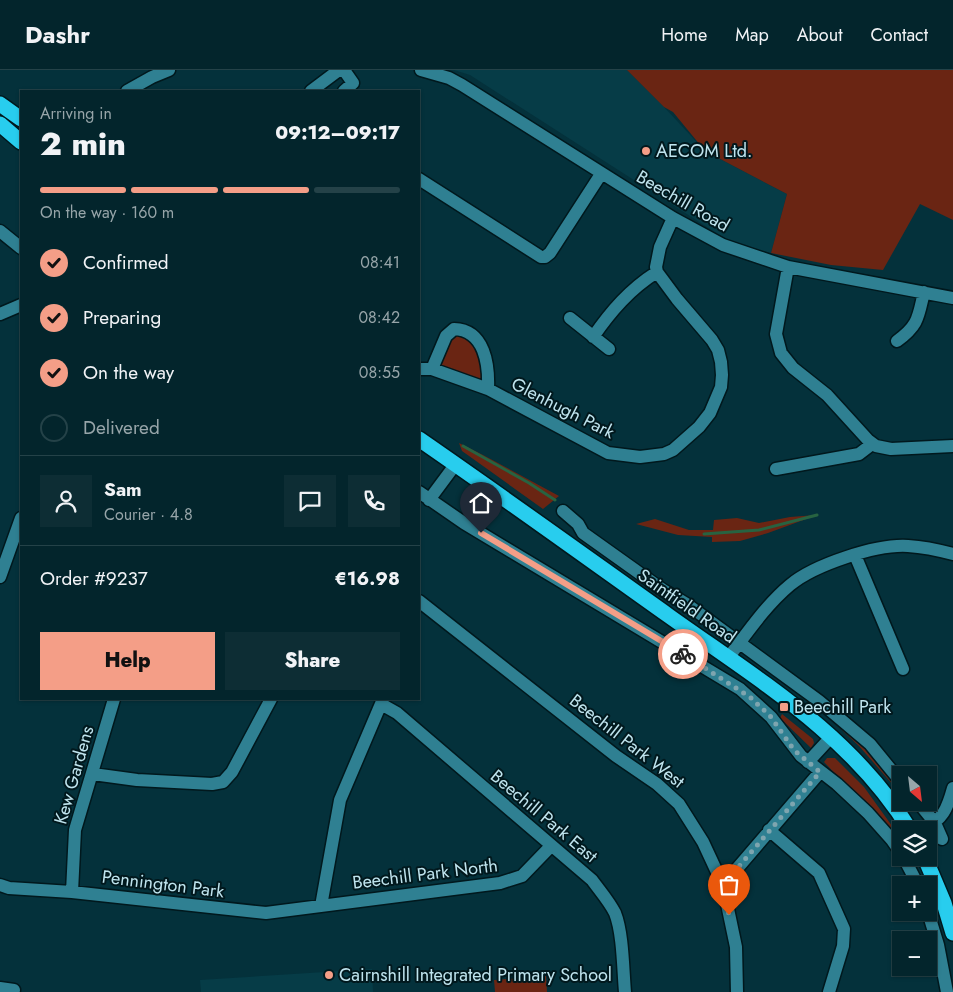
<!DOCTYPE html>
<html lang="en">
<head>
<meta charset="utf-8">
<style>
	:root { --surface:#03252c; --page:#0d2d34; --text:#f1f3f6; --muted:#97a5a9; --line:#244248; --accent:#f49e87 }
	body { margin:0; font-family:Jost,sans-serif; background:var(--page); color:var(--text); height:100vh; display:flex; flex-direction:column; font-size:19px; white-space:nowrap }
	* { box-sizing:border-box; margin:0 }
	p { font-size:16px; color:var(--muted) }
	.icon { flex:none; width:28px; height:28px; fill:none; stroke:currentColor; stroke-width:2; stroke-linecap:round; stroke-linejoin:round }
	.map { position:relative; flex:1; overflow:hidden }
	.side { position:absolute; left:20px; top:20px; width:400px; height:610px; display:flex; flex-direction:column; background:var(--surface); border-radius:0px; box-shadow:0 1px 4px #0004,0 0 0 1px var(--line) }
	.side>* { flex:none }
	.needle { width:32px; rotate:152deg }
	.controls { position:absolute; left:892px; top:696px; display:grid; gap:10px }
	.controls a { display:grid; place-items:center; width:45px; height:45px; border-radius:0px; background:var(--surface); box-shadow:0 1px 4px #0004,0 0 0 1px var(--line); font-size:25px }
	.pin { position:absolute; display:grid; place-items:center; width:42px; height:42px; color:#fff; margin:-51px -21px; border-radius:50% 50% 50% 0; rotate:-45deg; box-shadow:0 0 5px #0007 }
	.pin .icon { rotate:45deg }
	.courier { position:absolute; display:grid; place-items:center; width:50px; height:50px; margin:-25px; border:4px solid #f49e87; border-radius:50%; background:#fff; color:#222; box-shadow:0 1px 6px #0007 }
	.headline em { font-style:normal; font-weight:800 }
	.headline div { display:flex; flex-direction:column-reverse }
	.headline { display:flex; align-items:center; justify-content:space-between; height:85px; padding:0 20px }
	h1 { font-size:32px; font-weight:800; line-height:38px }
	.bar { display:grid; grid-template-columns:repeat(4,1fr); gap:8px 5px; align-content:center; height:60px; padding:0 20px }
	.bar i { height:6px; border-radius:4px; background:var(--line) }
	.bar .selected { background:var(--accent) }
	.bar p { grid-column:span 4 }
	.line { display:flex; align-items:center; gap:12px; padding:0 20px; border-top:1px solid var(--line) }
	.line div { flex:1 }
	.round { display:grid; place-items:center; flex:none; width:52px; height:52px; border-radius:0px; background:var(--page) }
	ol { padding:0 20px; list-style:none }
	li { display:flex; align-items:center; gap:15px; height:55px }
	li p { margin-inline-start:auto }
	li .icon { padding:5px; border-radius:50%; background:var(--accent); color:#111; stroke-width:4 }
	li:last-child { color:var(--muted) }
	li i { width:28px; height:28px; border:2px solid var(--line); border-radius:50% }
	.cta { display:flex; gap:10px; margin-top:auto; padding:10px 20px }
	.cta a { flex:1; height:58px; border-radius:0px; background:var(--accent); color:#111; font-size:20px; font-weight:800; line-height:58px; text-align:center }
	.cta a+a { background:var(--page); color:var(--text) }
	header { display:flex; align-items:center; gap:30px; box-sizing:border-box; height:70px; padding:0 25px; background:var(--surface); border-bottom:1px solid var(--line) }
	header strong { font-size:24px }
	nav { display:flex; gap:28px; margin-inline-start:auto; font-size:18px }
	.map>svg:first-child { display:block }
	.built { fill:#063c47 }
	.green { fill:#6a2513 }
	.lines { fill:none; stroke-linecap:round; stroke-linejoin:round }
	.stream { stroke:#276341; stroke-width:3 }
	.minor-casing { stroke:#01181d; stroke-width:15 }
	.highway-casing { stroke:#01181d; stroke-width:18 }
	.minor { stroke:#2f8092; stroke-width:12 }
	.highway { stroke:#28cdee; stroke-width:15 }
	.done { stroke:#7ea5af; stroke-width:5; stroke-dasharray:0 9 }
	.route { stroke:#f49e87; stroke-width:6 }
	.poi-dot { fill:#f49e87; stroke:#01181d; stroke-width:2 }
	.labels { text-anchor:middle; stroke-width:4; stroke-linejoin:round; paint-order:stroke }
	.poi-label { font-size:18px; fill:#bfe4ee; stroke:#01181d; text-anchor:start }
	.street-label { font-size:18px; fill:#bfe4ee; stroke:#01181d }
</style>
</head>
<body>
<header>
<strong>Dashr</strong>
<nav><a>Home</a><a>Map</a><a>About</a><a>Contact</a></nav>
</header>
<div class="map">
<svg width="953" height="922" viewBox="0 0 953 922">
	<rect width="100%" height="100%" fill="#04313b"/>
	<!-- built -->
	<path class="built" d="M 454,0 L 627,0 L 664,37 L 705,81 L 787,124 L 771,183 L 732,173 L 470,5 Z
		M 372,899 L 373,922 L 201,922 L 200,910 Z"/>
	<!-- green -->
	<path class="green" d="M 627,0 L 953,0 L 953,150 L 920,134 L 883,200 L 831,195 L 771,183 L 787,124 L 705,81 L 673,42 L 664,37 Z
		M 461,264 L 479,278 L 483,311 L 442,298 C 439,286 448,266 461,264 Z
		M 459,373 L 483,385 L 559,426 L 543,439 L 462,381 Z
		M 817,445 L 768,463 L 740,471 L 712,472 L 712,467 L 678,465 L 636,454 L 655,449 L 689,460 L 713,460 L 714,450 L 737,448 L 759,453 L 790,447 Z
		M 754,590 C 781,610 901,693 901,724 L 859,676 L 830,649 Z
		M 782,644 L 813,669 L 814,673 L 811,678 L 780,648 Z
		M 827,688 L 835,688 L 864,717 L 900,767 L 901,775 L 894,766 L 824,692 Z
		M 546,906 L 547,922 L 495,922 L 494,910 Z"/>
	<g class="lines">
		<!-- stream -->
		<path class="stream" d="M 463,376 L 529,413 L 555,430
			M 704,464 L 759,460 L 817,445"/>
		<!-- minor casing -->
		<g class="minor-casing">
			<path id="minor" d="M 421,0 L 449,8 L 462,15 L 673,148 L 723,175 L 788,197 L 953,228
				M 127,21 L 152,7 L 169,0
				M 311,21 L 339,0
				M 344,21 L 353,13 L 344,0
				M 419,109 L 541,187 L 545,187 L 550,183 L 601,104
				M 0,161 L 21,178
				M 788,197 L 776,264 L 781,283 L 793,298 L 827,325 L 868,370 L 876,376 L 891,379 L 953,376
				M 0,244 L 21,235
				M 570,248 L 609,279
				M 593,267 C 611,241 630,219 657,202
				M 897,271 C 919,255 918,247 924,222
				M 419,299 L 432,299 L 488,319 L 608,383 L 640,387 L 664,384 L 673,380 L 699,357 L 710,343 L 721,317 L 722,305 L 721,292 L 718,280 L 712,270 L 677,229 L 657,202 L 656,197 L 660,177 L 673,148
				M 432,299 L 446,266 L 454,259 C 485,260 489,295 488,319
				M 776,399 L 859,384 L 872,374
				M 419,422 L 464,453 L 740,619 L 771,647 L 801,686 L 837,714 L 868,743 L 892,770 L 901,783
				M 429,430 L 455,395
				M 563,441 L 578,454 L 583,463 L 663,520 L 688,535 L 819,631 L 870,674 L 901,712
				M 855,485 L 903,599
				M 0,507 L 21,448
				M 419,531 L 616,686 L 657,714 L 679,734 L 703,772 L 723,815 L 736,877 L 737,922
				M 728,588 C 747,563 766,535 790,515 C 814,495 876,474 908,476 C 923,477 938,480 953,484
				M 381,634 L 397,643 L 592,810 C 600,821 609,831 615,843 C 623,863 623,900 625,922
				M 808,692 L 832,666
				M 93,704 L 137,710 L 212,714 L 223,712 L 232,702 L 271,629
				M 918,732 L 935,753 L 942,769
				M 769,760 L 819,803 L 844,859 L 843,876 L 829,922
				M 924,760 C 943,748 947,740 953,718
				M 904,788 L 918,815
				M 0,815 L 9,818 L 72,822 L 266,843 L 500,813 L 522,806 L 551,776
				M 723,815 L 820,702
				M 72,822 L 75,760 L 114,629
				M 321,836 L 340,730 L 383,629
				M 928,842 L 938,875 L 947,922
				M 0,918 L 14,920"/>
		</g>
		<!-- highway casing -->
		<g class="highway-casing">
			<path id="highway" d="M 0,34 L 21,49
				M 0,54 L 21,72
				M 419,369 C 503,427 586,487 669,546 C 757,609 852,665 910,760
				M 925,788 L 944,833 L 953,863"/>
		</g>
		<!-- minor -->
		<use href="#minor" class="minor"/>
		<!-- highway -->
		<use href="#highway" class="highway"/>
	</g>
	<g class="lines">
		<!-- done -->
		<path class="done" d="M 683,584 L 750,627 L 771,647 L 794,680 L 820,702 L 723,815 L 729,845"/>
		<!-- route -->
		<path class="route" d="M 481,463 L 683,584"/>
	</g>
	<!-- markers -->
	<g class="poi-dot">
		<circle cx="646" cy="81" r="5"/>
		<rect x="779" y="632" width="10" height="10" rx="2.5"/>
		<circle cx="329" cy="905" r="5"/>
	</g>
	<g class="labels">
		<!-- poi labels -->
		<g class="poi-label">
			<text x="656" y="87">AECOM Ltd.</text>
			<text x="794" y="643">Beechill Park</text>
			<text x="339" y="911">Cairnshill Integrated Primary School</text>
		</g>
		<!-- street labels -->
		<g class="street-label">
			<text transform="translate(683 131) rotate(30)" y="6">Beechill Road</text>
			<text transform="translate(563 338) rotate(27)" y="6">Glenhugh Park</text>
			<text transform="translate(687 536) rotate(35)" y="6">Saintfield Road</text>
			<text transform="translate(627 671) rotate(38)" y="6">Beechill Park West</text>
			<text transform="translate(74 705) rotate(-74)" y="6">Kew Gardens</text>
			<text transform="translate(544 746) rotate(40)" y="6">Beechill Park East</text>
			<text transform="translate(425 804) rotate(-7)" y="6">Beechill Park North</text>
			<text transform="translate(163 814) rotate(7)" y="6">Pennington Park</text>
		</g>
	</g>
</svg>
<div class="controls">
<a><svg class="needle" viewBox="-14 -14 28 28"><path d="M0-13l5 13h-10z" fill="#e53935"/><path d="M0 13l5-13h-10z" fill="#97a5a9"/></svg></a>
<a><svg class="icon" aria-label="layers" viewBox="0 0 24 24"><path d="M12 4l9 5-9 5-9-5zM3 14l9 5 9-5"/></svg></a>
<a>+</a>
<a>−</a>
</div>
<div class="pin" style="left:729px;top:845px;background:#ea580c"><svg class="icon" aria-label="bag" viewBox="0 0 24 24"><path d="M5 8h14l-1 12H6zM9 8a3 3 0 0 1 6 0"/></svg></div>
<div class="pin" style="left:481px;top:463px;background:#1f2937"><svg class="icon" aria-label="home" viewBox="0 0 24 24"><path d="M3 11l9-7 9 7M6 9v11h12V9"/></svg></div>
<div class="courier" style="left:683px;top:584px"><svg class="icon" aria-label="bike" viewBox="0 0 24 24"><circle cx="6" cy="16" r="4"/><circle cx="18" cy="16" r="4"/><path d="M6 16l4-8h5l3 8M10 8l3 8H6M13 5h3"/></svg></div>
<section class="side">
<div class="headline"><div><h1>2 min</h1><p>Arriving in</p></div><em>09:12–09:17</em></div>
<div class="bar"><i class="selected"></i><i class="selected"></i><i class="selected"></i><i></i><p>On the way · 160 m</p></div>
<ol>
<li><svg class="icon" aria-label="check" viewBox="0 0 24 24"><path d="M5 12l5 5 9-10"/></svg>Confirmed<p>08:41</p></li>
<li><svg class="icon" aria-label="check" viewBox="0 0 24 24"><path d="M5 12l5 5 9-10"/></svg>Preparing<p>08:42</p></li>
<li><svg class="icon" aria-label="check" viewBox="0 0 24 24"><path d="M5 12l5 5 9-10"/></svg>On the way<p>08:55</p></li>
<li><i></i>Delivered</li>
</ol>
<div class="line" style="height:90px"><a class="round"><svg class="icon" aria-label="person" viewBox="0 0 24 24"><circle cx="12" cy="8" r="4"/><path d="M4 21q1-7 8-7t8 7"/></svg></a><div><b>Sam</b><p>Courier · 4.8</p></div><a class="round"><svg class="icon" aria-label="chat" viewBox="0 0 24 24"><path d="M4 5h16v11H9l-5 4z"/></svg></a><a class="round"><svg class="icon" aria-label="phone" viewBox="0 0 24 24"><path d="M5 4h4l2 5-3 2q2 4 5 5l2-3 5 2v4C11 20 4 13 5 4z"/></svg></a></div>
<div class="line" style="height:65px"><div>Order #9237</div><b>€16.98</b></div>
<div class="cta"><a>Help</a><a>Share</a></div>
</section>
</div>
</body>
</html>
